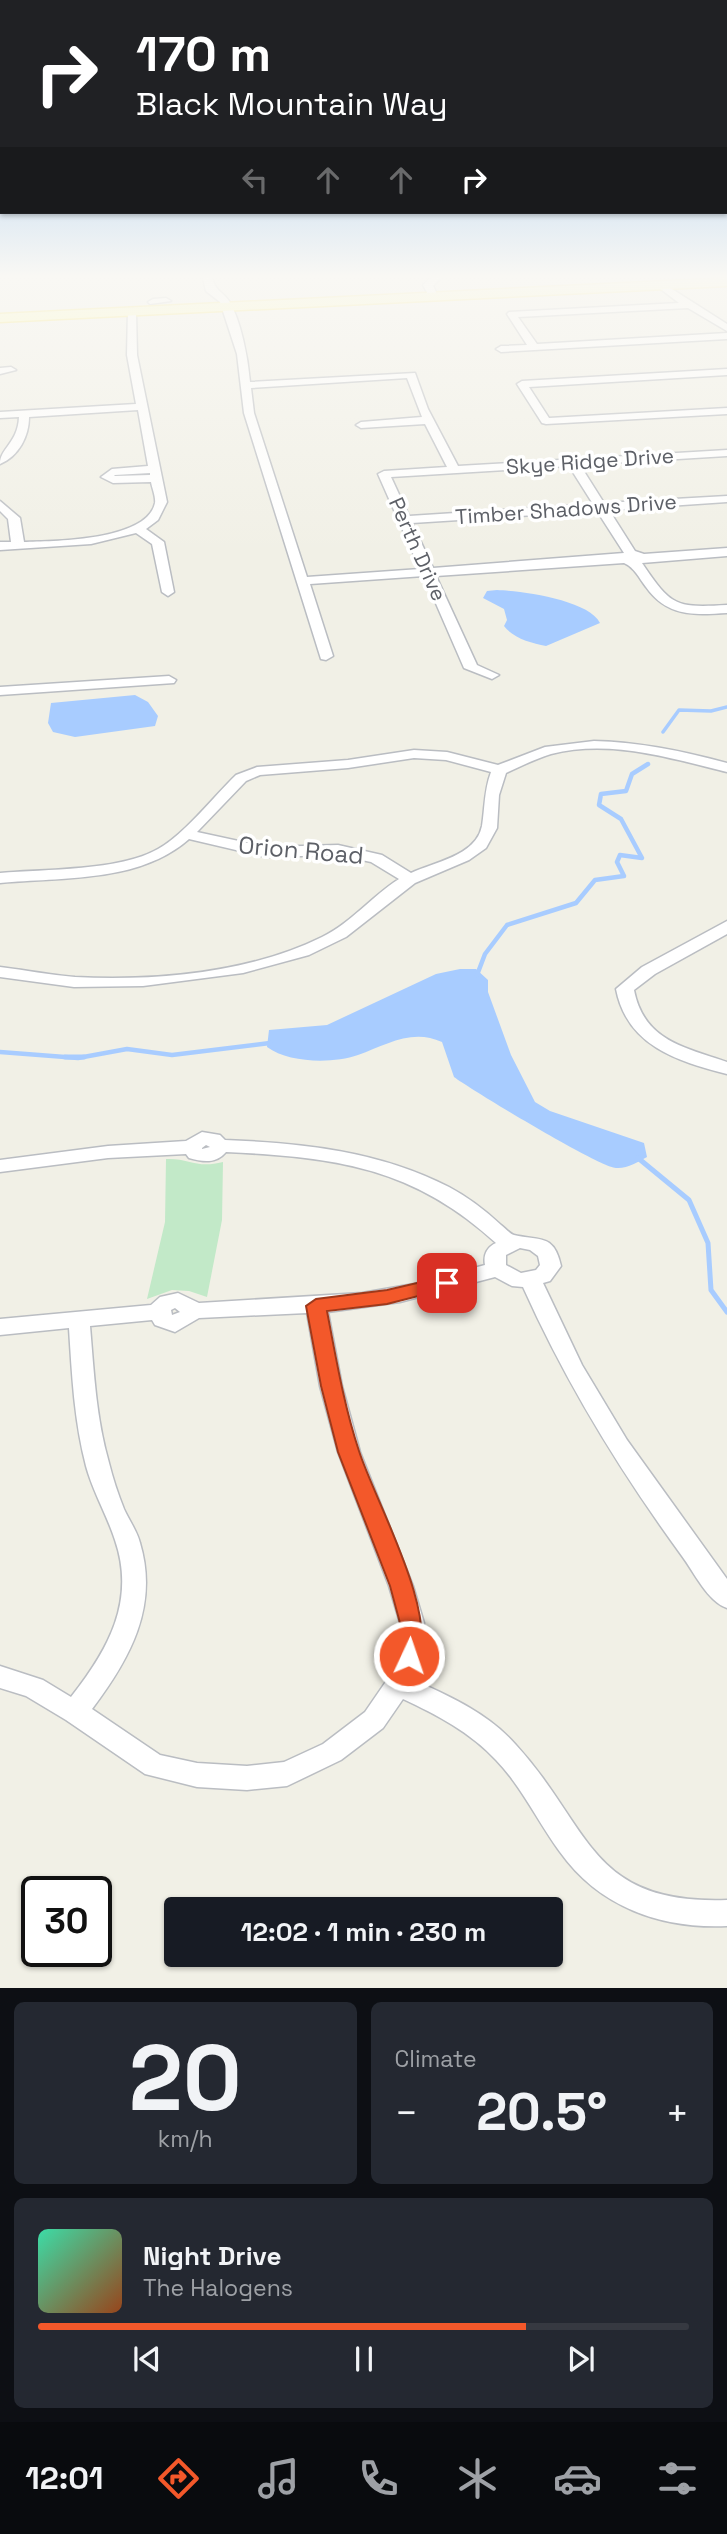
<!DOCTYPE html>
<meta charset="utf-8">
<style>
:root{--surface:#171b24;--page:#242831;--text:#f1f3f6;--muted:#9ea1a6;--line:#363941;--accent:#f3582a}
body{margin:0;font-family:"Space Grotesk",sans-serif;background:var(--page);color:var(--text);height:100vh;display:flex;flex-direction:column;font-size:26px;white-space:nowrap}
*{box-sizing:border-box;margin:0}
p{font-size:23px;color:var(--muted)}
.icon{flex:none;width:38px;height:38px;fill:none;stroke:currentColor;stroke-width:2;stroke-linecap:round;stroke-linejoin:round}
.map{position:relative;height:1988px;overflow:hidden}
.panel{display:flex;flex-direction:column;gap:14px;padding:14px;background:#0d0f14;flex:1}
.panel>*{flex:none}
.guide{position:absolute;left:0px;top:0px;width:728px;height:214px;box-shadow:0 2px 5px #0004;background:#202124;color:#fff;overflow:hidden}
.speed{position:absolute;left:21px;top:1876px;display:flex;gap:14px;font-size:35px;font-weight:700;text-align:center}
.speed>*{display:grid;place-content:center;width:91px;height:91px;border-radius:50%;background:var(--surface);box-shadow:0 2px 5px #0004;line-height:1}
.speed .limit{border:4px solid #111;border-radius:10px;background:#fff;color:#111}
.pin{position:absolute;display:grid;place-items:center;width:60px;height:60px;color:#fff;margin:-30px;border-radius:14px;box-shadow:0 4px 10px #0006}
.me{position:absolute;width:77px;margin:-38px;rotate:3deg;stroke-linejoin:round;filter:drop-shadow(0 0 5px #0008)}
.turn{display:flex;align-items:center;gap:24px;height:147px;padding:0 21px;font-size:32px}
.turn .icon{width:91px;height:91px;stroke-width:2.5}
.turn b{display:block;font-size:49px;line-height:60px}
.lanes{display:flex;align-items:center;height:66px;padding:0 21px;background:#0003;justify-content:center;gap:35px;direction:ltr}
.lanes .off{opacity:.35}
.big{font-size:52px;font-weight:700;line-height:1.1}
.panel .widget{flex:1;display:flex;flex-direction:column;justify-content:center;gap:10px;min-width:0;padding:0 24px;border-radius:10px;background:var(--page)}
.panel .dial{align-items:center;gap:0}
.dial b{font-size:91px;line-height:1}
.song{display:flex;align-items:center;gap:21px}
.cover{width:84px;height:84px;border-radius:10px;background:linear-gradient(135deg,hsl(160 70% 55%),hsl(20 70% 35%))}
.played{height:7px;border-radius:4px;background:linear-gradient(90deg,var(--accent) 75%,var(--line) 75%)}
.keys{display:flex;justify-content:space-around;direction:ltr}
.heat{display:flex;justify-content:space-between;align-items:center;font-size:38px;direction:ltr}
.panel .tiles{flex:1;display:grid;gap:14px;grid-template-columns:1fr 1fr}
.widget:last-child{grid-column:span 2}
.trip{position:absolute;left:164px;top:1897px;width:399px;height:70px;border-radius:7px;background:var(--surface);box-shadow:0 2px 5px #0004;font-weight:700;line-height:70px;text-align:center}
.dock{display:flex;height:112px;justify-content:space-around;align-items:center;background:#090b0e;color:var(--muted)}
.dock .icon{width:49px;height:49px}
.dock .current{color:var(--accent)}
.dock b{font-size:32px;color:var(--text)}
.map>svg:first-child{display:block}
.green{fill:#c2e9c8}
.water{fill:#a8ccff}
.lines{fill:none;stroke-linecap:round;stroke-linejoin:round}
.stream-far2{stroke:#a8ccff;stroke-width:3.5}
.stream-far1{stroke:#a8ccff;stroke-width:4.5}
.stream{stroke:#a8ccff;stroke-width:5}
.minor-casing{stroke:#babdc2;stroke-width:3}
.major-casing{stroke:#f9e457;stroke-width:3}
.minor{fill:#fff;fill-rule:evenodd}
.major{fill:#fffead;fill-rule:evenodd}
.route{fill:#f3582a;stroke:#9e391b;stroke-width:2}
.labels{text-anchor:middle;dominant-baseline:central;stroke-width:7;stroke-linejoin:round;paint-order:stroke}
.far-street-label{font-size:21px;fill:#5d6067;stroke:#fff}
.street-label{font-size:24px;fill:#5d6067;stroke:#fff}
</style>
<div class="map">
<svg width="727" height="1988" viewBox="0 0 727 1988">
<rect width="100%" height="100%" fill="#f1f0e6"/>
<path class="green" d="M166,1159c24,-1 30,10 57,3l-1,58 -15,77 -18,-6 -17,-1 -25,9 18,-77z"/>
<path class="water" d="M497,590c25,1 92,10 103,33l-54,23c-15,-3 -33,-8 -42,-20l3,-6 -3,-11 -21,-11 4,-7z
M135,695l13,7 10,14 -3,10 -80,11 -22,-5 -5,-9 3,-20z
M460,969h16l12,11v12l23,63 24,47 15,9 94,32 3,14c-9,5 -20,12 -31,11 -17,-1 -143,-77 -162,-91l-12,-35c-30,-14 -56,3 -84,13 -26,9 -69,8 -91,-8l2,-17 58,-5 109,-51z"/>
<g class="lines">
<path class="stream-far2" d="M663,732l16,-22 32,1 16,-4"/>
<path class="stream-far1" d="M477,975l8,-21 22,-29 69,-22 19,-23 29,-4 -7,-14 3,-7 22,3 -21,-39 -22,-14 2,-11 25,-3 6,-17 16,-10
M0,1052l78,6 49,-9 45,6 98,-12"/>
<path class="stream" d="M65,1057h19
M638,1158l51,42 19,43 3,47 16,22"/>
<g class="minor-casing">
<path id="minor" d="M202,274h9c6,21 9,14 18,27 12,20 19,57 21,81l165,-9 13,36 30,57 269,-16v6l-147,9 24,38 123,-7v6l-118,8 26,41 9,3 83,-6v8l-85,7c29,43 33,45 85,42v8c-33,2 -60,4 -81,-26 -7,-9 -11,-19 -22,-24l-188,13 41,89 22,10 -7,4 -28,-11 -40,-92 -114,8 23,72 -7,4 -5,-1 -77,-246 -7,-59 -17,-52 -14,-11zM407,378l15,39 -61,5 -5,3 5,3 64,-4 22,43 -63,4 -6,3 42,95 -113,8 -53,-164 -3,-25zM569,466l24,38 -184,12 -18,-39zM597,511l27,42 -191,15 -21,-45z
M435,274h10l-12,12 5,10 -5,3 -3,-1 -7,-13z
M661,282l66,42v7l-39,-23 -170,9 19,27 190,-11v6l-226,13 -5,-3 5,-3 26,-1 -20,-31 2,-2 170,-9 -21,-16v-4z
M153,299l13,-1 5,3 -21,3 -2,-2z
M128,310l8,2 1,43 30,147 -9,18 -12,9 18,13 10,50 -6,4 -6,-4 -10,-48 -16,-11 -45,11 -91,6v-8h11l-3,-23 -8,-8v-10l20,17 4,24c29,-1 123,-1 131,-39 1,-6 -3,-15 -4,-21l-38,1 -12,-6 11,-8 36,-3 -10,-56 -109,7c0,19 -10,39 -29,47 0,-16 18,-21 19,-47l-19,1v-6l136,-8 -9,-49zM150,473v2l-36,1 1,-1z
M0,368l11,-1 5,3 -16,4z
M727,369v6l-198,12 20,31 178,-10v6l-181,10 -4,-1 -25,-39 5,-3z
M169,676l7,4 -2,3 -174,12v-8z
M594,741c46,1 89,10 133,22v9c-57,-14 -117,-33 -176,-18 -16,5 -30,12 -45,19l-7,22 -2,33 -11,20 -17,12 -54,23 -69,54 -37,18 -66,18 -100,13 -69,1 -74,-10v-10c25,3 50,8 75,10 80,4 174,-4 247,-40 29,-14 50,-41 77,-58l-28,-17 -33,-7 -72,2 -77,-18c-50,44 -126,38 -189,44v-10c45,-4 120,-2 158,-24 27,-15 55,-52 78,-74l21,-8 91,-7 66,-10 33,2 51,13 47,-18zM414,758l32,2 45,12c-7,19 -6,35 -9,54 -6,30 -48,36 -71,47l-29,-18 -44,-10 -72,2 -69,-15 49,-51 14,-6 88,-7z
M727,921v13l-72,40 -21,16c10,51 50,57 93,72v12c-50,-13 -100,-28 -111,-85l26,-22z
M202,1132l18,3 5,5c78,3 154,11 224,47 19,10 37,24 52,38 3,2 9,9 13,10 25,6 40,-2 47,31l-11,15 -7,2 39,82 45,75 100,139v29c-19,-6 -33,-36 -45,-52 -62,-85 -116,-173 -159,-269l-11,-1 -17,-9 -95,25 -72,10 14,74 18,66 53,134 11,37 -2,33 -9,24c37,16 76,34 103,65 75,82 73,160 211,155v26c-66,3 -128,-19 -167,-74 -22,-30 -38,-65 -64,-92 -26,-28 -59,-45 -93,-61l-20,29 -42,32 -54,26 -40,4 -50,-3 -52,-13 -79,-54 -40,-24 -26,-8v-22l43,14 28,17c37,-47 65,-96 44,-157 -8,-25 -22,-48 -29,-74 -12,-46 -14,-91 -17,-138l-69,7v-16l151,-14 9,-8 18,-4 21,10 163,-10 52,-9 71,-19c-2,-10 2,-18 11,-22 -83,-76 -161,-86 -270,-91 -10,12 -23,10 -37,6l-3,-4 -78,4 -108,14v-12l108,-14 78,-5zM206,1145l4,2 -8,2v-1zM520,1248l10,2 8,6 2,9 -4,5 -15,3 -15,-8v-10zM175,1308l5,4 -8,3 -1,-5zM307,1313l13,73 18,66 51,134 11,37 -4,33 -9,24 -22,32 -42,32 -39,18 -37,4 -50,-3 -37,-8 -68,-46c38,-50 67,-103 48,-166 -3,-12 -11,-23 -16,-34 -6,-15 -11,-30 -15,-46 -13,-45 -15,-90 -19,-137l62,-6 3,5 20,7 24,-14z"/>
</g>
<g class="major-casing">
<path id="major" d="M727,278v8l-727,36v-8z"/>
</g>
<use href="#minor" class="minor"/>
<use href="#major" class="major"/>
</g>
<linearGradient id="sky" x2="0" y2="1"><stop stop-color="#8ebef1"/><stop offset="0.5" stop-color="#f9f8f4"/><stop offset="1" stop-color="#f9f8f4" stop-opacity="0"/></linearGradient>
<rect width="727" height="553" fill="url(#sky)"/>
<path class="route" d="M447,1276l9,7 -2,4 -67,17 -60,7c9,47 17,95 32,140 16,50 81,164 58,212l-8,2 -8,-2 -3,-7 2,-33 -10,-37 -52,-134 -17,-66 -15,-80 10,-7 71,-9z"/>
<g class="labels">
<g class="far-street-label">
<text transform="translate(590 461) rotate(-4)">Skye Ridge Drive</text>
<text transform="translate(566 509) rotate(-4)">Timber Shadows Drive</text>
<text transform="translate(418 549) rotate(66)">Perth Drive</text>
</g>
<g class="street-label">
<text transform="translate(301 850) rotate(5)">Orion Road</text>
</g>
</g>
</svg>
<div class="speed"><div class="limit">30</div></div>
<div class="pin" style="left:447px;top:1283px;background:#d93025"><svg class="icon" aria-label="arrive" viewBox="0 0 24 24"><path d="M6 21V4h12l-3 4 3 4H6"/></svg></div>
<svg class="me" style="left:409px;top:1656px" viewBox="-20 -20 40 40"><circle r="17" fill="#f3582a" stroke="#fff" stroke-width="3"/><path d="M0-11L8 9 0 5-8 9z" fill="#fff"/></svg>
<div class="trip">12:02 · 1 min · 230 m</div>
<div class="guide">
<div class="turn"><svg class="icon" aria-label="right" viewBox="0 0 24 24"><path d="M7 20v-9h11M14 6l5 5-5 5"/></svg><div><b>170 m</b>Black Mountain Way</div></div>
<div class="lanes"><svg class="icon off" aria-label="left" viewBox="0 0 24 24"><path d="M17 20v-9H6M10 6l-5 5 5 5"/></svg><svg class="icon off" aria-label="ahead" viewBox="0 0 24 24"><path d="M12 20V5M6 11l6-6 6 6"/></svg><svg class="icon off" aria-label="ahead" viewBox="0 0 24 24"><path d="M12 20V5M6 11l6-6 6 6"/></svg><svg class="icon" aria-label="right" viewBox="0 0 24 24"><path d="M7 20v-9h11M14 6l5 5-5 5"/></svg></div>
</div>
</div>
<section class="panel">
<div class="tiles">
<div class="widget dial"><b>20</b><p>km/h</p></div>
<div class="widget"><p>Climate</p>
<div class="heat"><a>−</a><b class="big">20.5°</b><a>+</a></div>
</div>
<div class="widget">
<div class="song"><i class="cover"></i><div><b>Night Drive</b><p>The Halogens</p></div></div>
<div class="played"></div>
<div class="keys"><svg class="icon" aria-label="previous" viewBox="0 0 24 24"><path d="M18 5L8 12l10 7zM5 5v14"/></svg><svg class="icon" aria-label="pause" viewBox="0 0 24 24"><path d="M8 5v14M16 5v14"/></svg><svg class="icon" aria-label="next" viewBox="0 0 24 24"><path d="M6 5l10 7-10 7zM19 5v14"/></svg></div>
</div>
</div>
</section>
<nav class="dock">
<b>12:01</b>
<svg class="icon current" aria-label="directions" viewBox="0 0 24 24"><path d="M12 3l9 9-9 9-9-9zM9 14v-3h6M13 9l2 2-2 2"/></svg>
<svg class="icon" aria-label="music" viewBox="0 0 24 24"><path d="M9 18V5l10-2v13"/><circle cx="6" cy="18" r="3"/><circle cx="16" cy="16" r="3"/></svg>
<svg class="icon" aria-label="phone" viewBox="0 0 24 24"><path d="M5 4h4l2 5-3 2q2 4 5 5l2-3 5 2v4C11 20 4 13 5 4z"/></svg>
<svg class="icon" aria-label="climate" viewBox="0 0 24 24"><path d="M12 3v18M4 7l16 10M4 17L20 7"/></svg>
<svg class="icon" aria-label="car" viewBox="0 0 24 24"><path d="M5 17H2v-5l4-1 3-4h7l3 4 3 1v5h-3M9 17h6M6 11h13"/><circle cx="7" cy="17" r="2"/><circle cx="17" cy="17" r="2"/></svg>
<svg class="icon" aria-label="filters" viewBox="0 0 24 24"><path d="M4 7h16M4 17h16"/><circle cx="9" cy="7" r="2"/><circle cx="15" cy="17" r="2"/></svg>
</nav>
